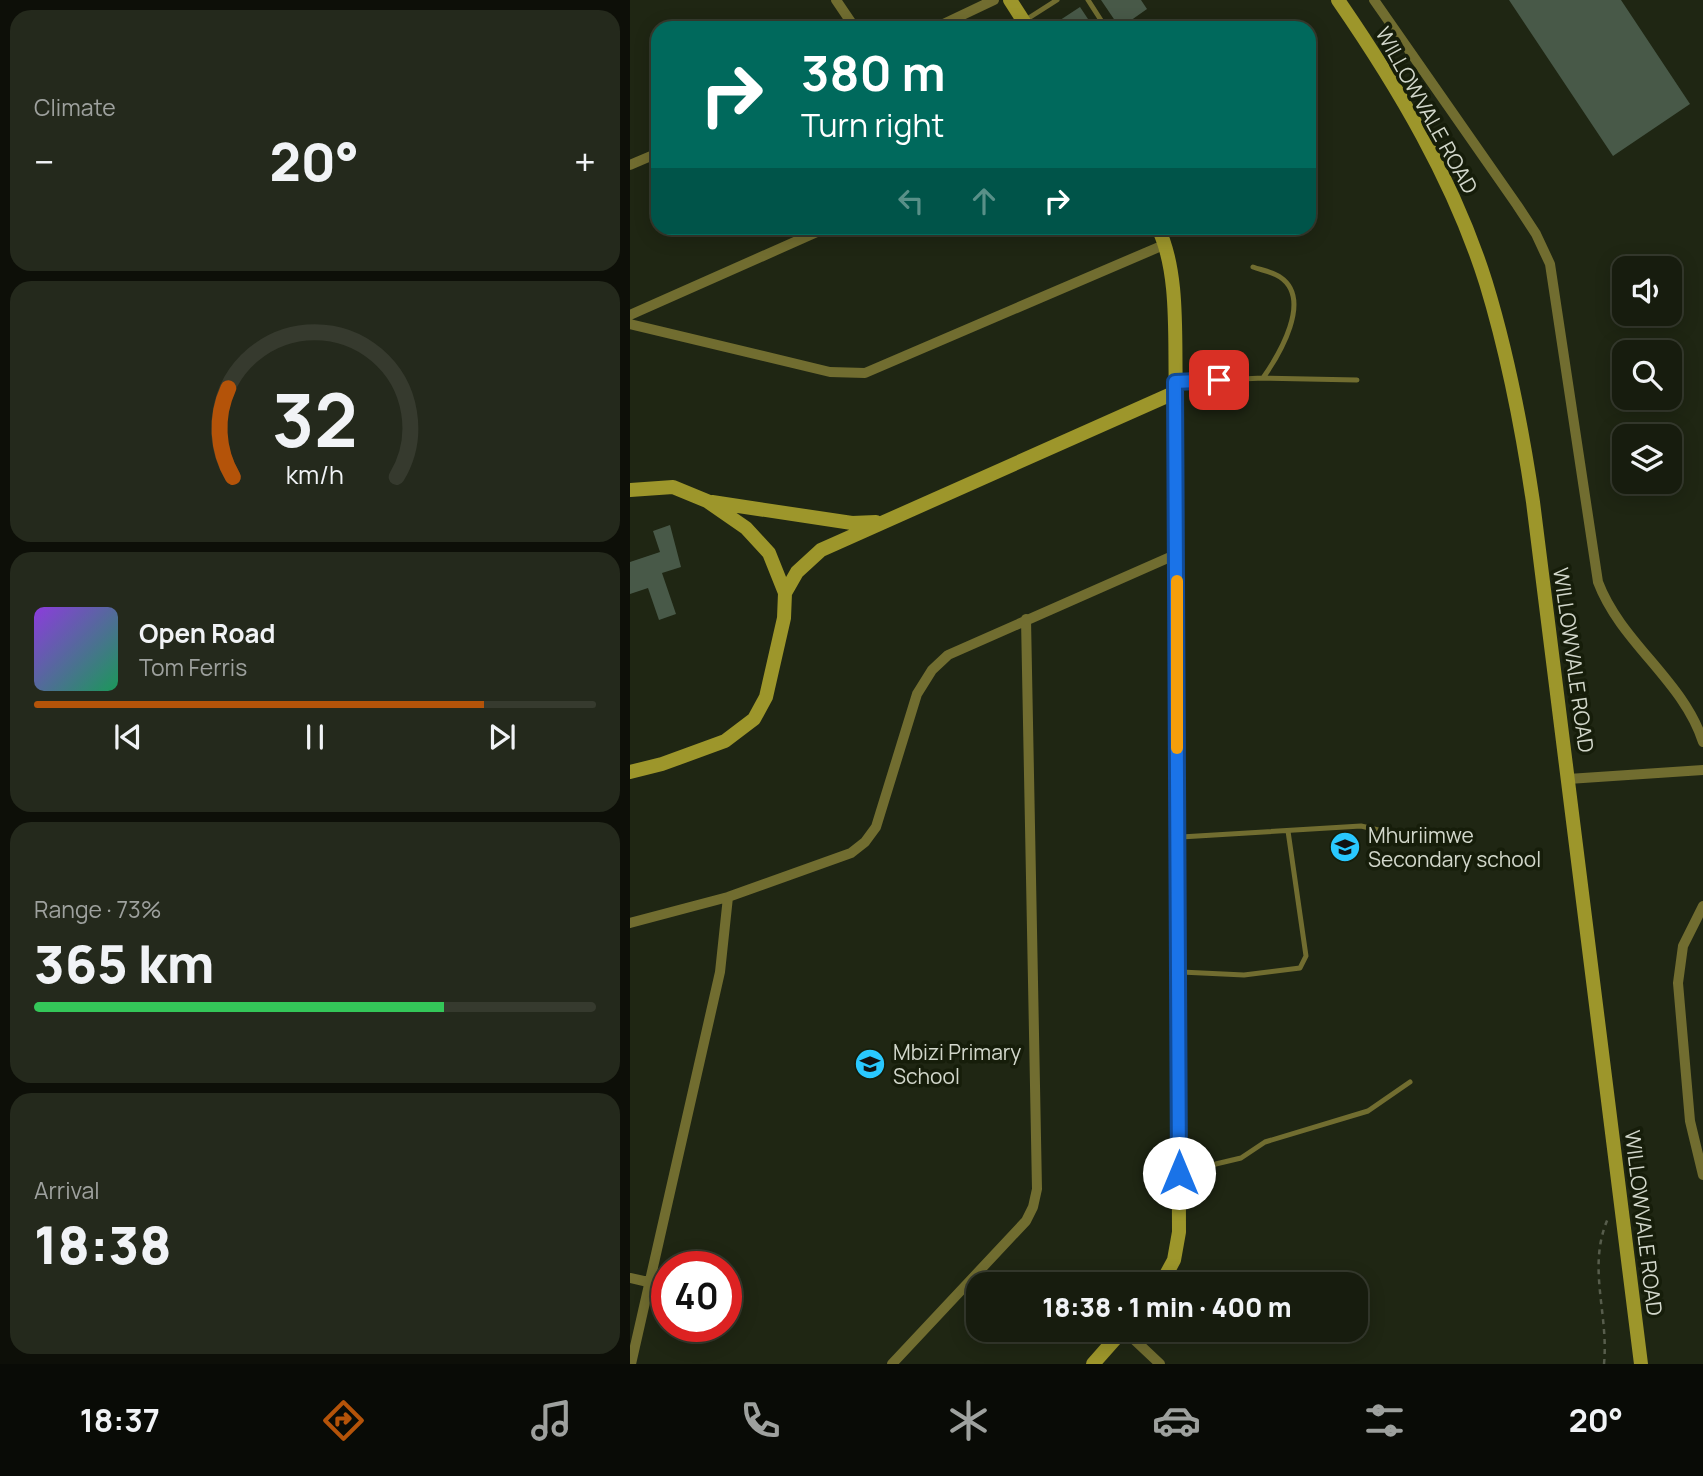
<!DOCTYPE html>
<meta charset="utf-8">
<style>
:root{--surface:#171c0e;--page:#24291c;--text:#f1f3f6;--muted:#9ea19e;--line:#363a2e;--accent:#b45309}
body{margin:0;font-family:Manrope,sans-serif;background:var(--page);color:var(--text);height:100vh;display:flex;flex-direction:column;font-size:26px;white-space:nowrap}
*{box-sizing:border-box;margin:0}
p{font-size:23px;color:var(--muted)}
.icon{flex:none;width:38px;height:38px;fill:none;stroke:currentColor;stroke-width:2;stroke-linecap:round;stroke-linejoin:round}
.map{position:relative;flex:1;overflow:hidden}
.drawer{display:flex;flex-direction:column;gap:10px;padding:10px;background:#0d0f08;width:630px}
.drawer>*{flex:none}
.hud{position:absolute;left:21px;top:21px;width:665px;height:214px;border-radius:21px;box-shadow:0 4px 18px #0003,0 0 0 2px var(--line);background:#00695c;color:#fff;overflow:hidden}
.tools{position:absolute;left:982px;top:256px;display:grid;gap:14px}
.tools a{display:grid;place-items:center;width:70px;height:70px;border-radius:14px;background:var(--surface);box-shadow:0 4px 18px #0003,0 0 0 2px var(--line);font-size:35px}
.speed{position:absolute;left:21px;top:1251px;display:flex;gap:14px;font-size:35px;font-weight:700;text-align:center}
.speed>*{display:grid;place-content:center;width:91px;height:91px;border-radius:50%;background:var(--surface);box-shadow:0 4px 18px #0003,0 0 0 2px var(--line);line-height:1}
.speed .limit{border:10px solid #d22;background:#fff;color:#111}
.pin{position:absolute;display:grid;place-items:center;width:60px;height:60px;color:#fff;margin:-30px;border-radius:14px;box-shadow:0 4px 10px #0006}
.me{position:absolute;width:77px;margin:-38px;rotate:0deg;stroke-linejoin:round;filter:drop-shadow(0 0 5px #0008)}
.turn{display:flex;align-items:center;gap:24px;height:147px;padding:0 35px;font-size:32px}
.turn .icon{width:91px;height:91px;stroke-width:2.5}
.turn b{display:block;font-size:49px;line-height:60px}
.lanes{display:flex;align-items:center;height:66px;padding:0 35px;background:#0003;justify-content:center;gap:35px;direction:ltr}
.lanes .off{opacity:.35}
.big{font-size:52px;font-weight:800;line-height:1.1}
.drawer .tile{flex:1;display:flex;flex-direction:column;justify-content:center;gap:10px;min-width:0;padding:0 24px;border-radius:21px;background:var(--page)}
.drawer .dial{align-items:center;gap:0}
.dial svg{height:182px;overflow:visible;fill:none;stroke:var(--line);stroke-width:7;stroke-linecap:round;text-anchor:middle}
.dial text{fill:var(--text);stroke:none}
.song{display:flex;align-items:center;gap:21px}
.cover{width:84px;height:84px;border-radius:10px;background:linear-gradient(135deg,hsl(270 70% 55%),hsl(150 70% 35%))}
.played{height:7px;border-radius:4px;background:linear-gradient(90deg,var(--accent) 80%,var(--line) 80%)}
.keys{display:flex;justify-content:space-around;direction:ltr}
.heat{display:flex;justify-content:space-between;align-items:center;font-size:38px;direction:ltr}
.charge{height:10px;border-radius:5px;background:linear-gradient(90deg,#34c759 73%,var(--line) 0)}
.trip{position:absolute;left:336px;top:1272px;width:402px;height:70px;border-radius:21px;background:var(--surface);box-shadow:0 4px 18px #0003,0 0 0 2px var(--line);font-weight:800;line-height:70px;text-align:center}
.menu{display:flex;height:112px;justify-content:space-around;align-items:center;background:#090b06;color:var(--muted)}
.menu .icon{width:49px;height:49px}
.menu .selected{color:var(--accent)}
.menu b{font-size:32px;color:var(--text)}
main{display:flex;flex:1;min-height:0}
.map>svg:first-child{display:block}
.building{fill:#485948}
.lines{fill:none;stroke-linecap:round;stroke-linejoin:round}
.path{stroke:#575d4c;stroke-width:2.5;stroke-dasharray:5 5;stroke-linecap:butt}
.lane{stroke:#716d30;stroke-width:5}
.street{stroke:#716d30;stroke-width:10}
.secondary{stroke:#9d962b;stroke-width:14}
.route-casing{stroke:#114b97;stroke-width:18}
.route{stroke:#1a73e8;stroke-width:12}
.slow{stroke:#f59e0b;stroke-width:12}
.labels{text-anchor:middle;dominant-baseline:central;stroke-width:7;stroke-linejoin:round;paint-order:stroke}
.street-label{font-size:21px;fill:#d2d7cb;stroke:#161d0a}
.poi-label{font-size:21px;fill:#d2d7cb;stroke:#161d0a;text-anchor:start}
</style>
<main>
<section class="drawer">
<div class="tile"><p>Climate</p>
<div class="heat"><a>−</a><b class="big">20°</b><a>+</a></div>
</div>
<div class="tile dial"><svg viewBox="0 0 100 80">
<path d="M14 69A42 42 0 1 1 86 69"/>
<path d="M14 69A42 42 0 0 1 12 30" stroke="#b45309"/>
<text x="50" y="56" font-size="32" font-weight="700">32</text>
<text x="50" y="72" font-size="11">km/h</text>
</svg></div>
<div class="tile">
<div class="song"><i class="cover"></i><div><b>Open Road</b><p>Tom Ferris</p></div></div>
<div class="played"></div>
<div class="keys"><svg class="icon" aria-label="previous" viewBox="0 0 24 24"><path d="M18 5L8 12l10 7zM5 5v14"/></svg><svg class="icon" aria-label="pause" viewBox="0 0 24 24"><path d="M8 5v14M16 5v14"/></svg><svg class="icon" aria-label="next" viewBox="0 0 24 24"><path d="M6 5l10 7-10 7zM19 5v14"/></svg></div>
</div>
<div class="tile"><p>Range · 73%</p><b class="big">365 km</b><div class="charge"></div></div>
<div class="tile"><p>Arrival</p><b class="big">18:38</b></div>
</section>
<div class="map">
<svg width="1073" height="1364" viewBox="0 0 1073 1364">
<rect width="100%" height="100%" fill="#1f2613"/>
<path class="building" d="M471,0h40l6,9 -27,19z
M879,0h112l69,104 -77,52z
M450,7l14,21h-46z
M40,525l11,42 -19,6 14,41 -17,6 -11,-32 -18,6v-32l30,-10 -7,-21z"/>
<g class="lines">
<path class="path" d="M974,1364c5,-52 -18,-98 5,-148"/>
<path class="lane" d="M458,0l18,28
M394,21l33,-21
M623,267c8,3 20,5 27,10 33,22 -1,78 -17,101
M548,382l85,-4 94,2
M551,837l180,-11 39,9
M551,972l63,3 56,-7 6,-12 -18,-125
M552,1172l59,-14 24,-16 103,-31 42,-29"/>
<path class="street" d="M206,0l19,28
M744,0l143,205 19,29 14,30 48,318c23,61 85,98 105,160
M305,28l59,-28
M0,165l28,-12
M0,315l196,-87
M0,324l200,48 35,1 301,-129
M938,779l135,-9
M1073,906l-20,40 -5,37 12,138 13,54
M0,923l98,-26 123,-44 14,-11 11,-15 41,-133 15,-24 16,-15 229,-101
M0,1278l18,4
M494,1330l36,34
M1,1364l89,-392 8,-75
M262,1364l134,-143 7,-14 4,-18 -11,-570"/>
<path class="secondary" d="M380,0l18,28
M708,0c60,87 116,181 148,283 22,72 36,145 47,219l108,862
M528,228c22,45 16,114 18,164l3,840 -5,28 -13,24
M0,490l43,-3 34,14 39,27 23,25 16,40 -1,25 -18,79 -12,22 -29,22 -63,23 -32,8
M82,502l140,21 24,-1
M155,593l12,-21 24,-22 355,-158
M463,1364l30,-34"/>
</g>
<g class="lines">
<g class="route-casing">
<path id="route" d="M549,1173l-4,-791 44,-2"/>
</g>
<use href="#route" class="route"/>
<path class="slow" d="M547,581v167"/>
</g>
<defs>
<g id="school-disc" transform="scale(1.575)"><circle r="9.5" fill="#29c8ff" stroke="#161d0a"/><path d="M0-5L7-2L0 1L-7-2ZM-4 1L0 2.5L4 1V4Q0 6-4 4Z" fill="#111"/></g>
</defs>
<g fill-rule="evenodd">
<use href="#school-disc" x="715" y="847"/>
<use href="#school-disc" x="240" y="1064"/>
</g>
<g class="labels">
<g class="street-label">
<text transform="translate(797 110) rotate(61)">WILLOWVALE ROAD</text>
<text transform="translate(944 660) rotate(82)">WILLOWVALE ROAD</text>
<text transform="translate(1014 1223) rotate(83)">WILLOWVALE ROAD</text>
</g>
<g class="poi-label">
<text x="738" y="835">Mhuriimwe<tspan x="738" dy="24">Secondary school</tspan></text>
<text x="263" y="1052">Mbizi Primary<tspan x="263" dy="24">School</tspan></text>
</g>
</g>
</svg>
<div class="tools">
<a><svg class="icon" aria-label="sound" viewBox="0 0 24 24"><path d="M4 9h4l5-4v14l-5-4H4zM17 9q2 3 0 6"/></svg></a>
<a><svg class="icon" aria-label="search" viewBox="0 0 24 24"><circle cx="10" cy="10" r="6"/><path d="M15 15l6 6"/></svg></a>
<a><svg class="icon" aria-label="layers" viewBox="0 0 24 24"><path d="M12 4l9 5-9 5-9-5zM3 14l9 5 9-5"/></svg></a>
</div>
<div class="speed"><div class="limit">40</div></div>
<div class="pin" style="left:589px;top:380px;background:#d93025"><svg class="icon" aria-label="arrive" viewBox="0 0 24 24"><path d="M6 21V4h12l-3 4 3 4H6"/></svg></div>
<svg class="me" style="left:549px;top:1173px" viewBox="-20 -20 40 40"><circle r="19" fill="#fff"/><path d="M0-13L10 11 0 6-10 11z" fill="#1a73e8"/></svg>
<div class="trip">18:38 · 1 min · 400 m</div>
<div class="hud">
<div class="turn"><svg class="icon" aria-label="right" viewBox="0 0 24 24"><path d="M7 20v-9h11M14 6l5 5-5 5"/></svg><div><b>380 m</b>Turn right</div></div>
<div class="lanes"><svg class="icon off" aria-label="left" viewBox="0 0 24 24"><path d="M17 20v-9H6M10 6l-5 5 5 5"/></svg><svg class="icon off" aria-label="ahead" viewBox="0 0 24 24"><path d="M12 20V5M6 11l6-6 6 6"/></svg><svg class="icon" aria-label="right" viewBox="0 0 24 24"><path d="M7 20v-9h11M14 6l5 5-5 5"/></svg></div>
</div>
</div>
</main>
<nav class="menu">
<b>18:37</b>
<svg class="icon selected" aria-label="directions" viewBox="0 0 24 24"><path d="M12 3l9 9-9 9-9-9zM9 14v-3h6M13 9l2 2-2 2"/></svg>
<svg class="icon" aria-label="music" viewBox="0 0 24 24"><path d="M9 18V5l10-2v13"/><circle cx="6" cy="18" r="3"/><circle cx="16" cy="16" r="3"/></svg>
<svg class="icon" aria-label="phone" viewBox="0 0 24 24"><path d="M5 4h4l2 5-3 2q2 4 5 5l2-3 5 2v4C11 20 4 13 5 4z"/></svg>
<svg class="icon" aria-label="climate" viewBox="0 0 24 24"><path d="M12 3v18M4 7l16 10M4 17L20 7"/></svg>
<svg class="icon" aria-label="car" viewBox="0 0 24 24"><path d="M5 17H2v-5l4-1 3-4h7l3 4 3 1v5h-3M9 17h6M6 11h13"/><circle cx="7" cy="17" r="2"/><circle cx="17" cy="17" r="2"/></svg>
<svg class="icon" aria-label="filters" viewBox="0 0 24 24"><path d="M4 7h16M4 17h16"/><circle cx="9" cy="7" r="2"/><circle cx="15" cy="17" r="2"/></svg>
<b>20°</b>
</nav>
